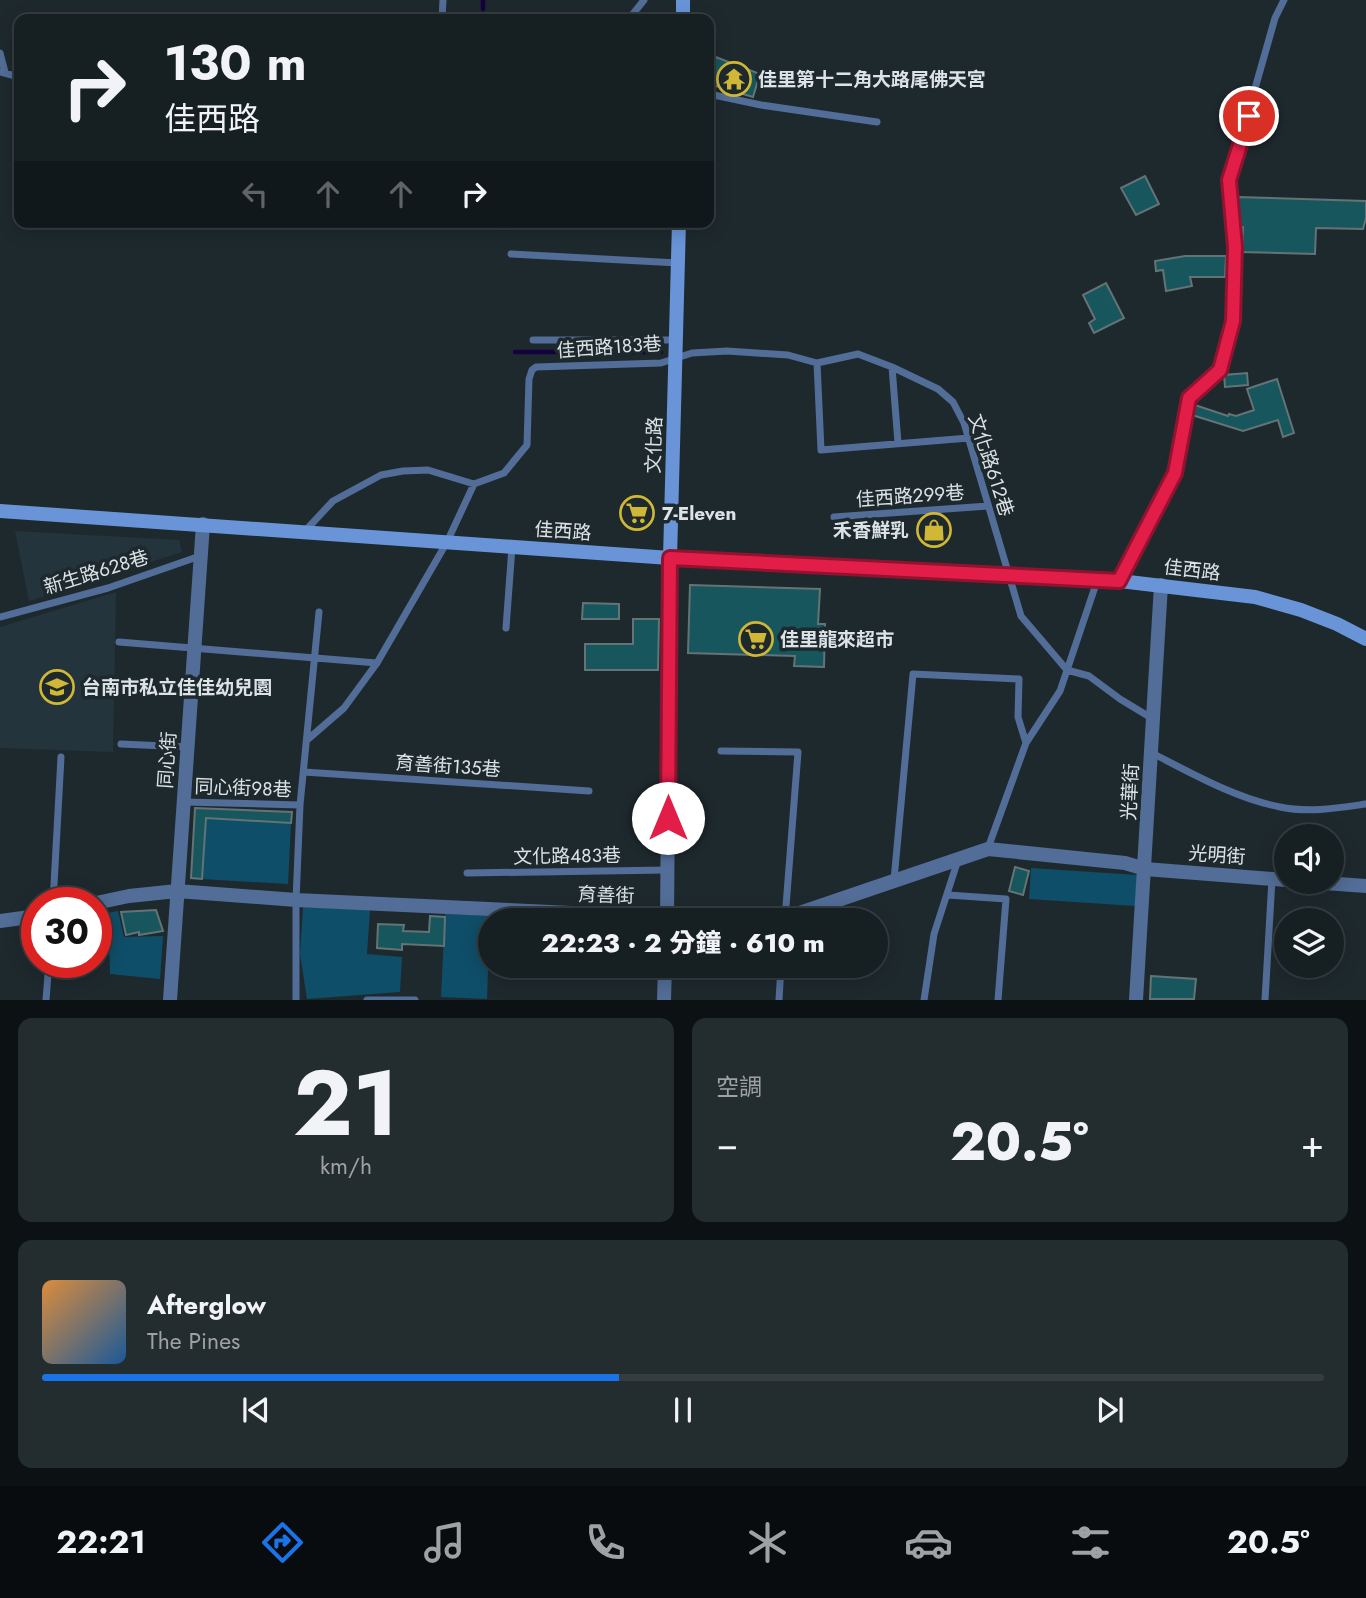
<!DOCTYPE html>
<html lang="zh-TW">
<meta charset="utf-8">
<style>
:root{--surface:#161f22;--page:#232c2f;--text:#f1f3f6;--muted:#9ea2a5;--line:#353d40;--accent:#1a73e8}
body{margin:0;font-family:Jost,"Noto Sans TC",sans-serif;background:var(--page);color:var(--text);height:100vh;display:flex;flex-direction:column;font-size:26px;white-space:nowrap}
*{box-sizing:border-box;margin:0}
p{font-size:23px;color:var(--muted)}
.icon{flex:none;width:38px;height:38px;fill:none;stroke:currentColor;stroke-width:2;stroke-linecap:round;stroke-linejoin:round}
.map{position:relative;height:1000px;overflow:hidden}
.side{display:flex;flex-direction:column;gap:18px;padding:18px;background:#0c1113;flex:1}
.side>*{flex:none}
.guide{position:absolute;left:14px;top:14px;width:700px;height:214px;border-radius:14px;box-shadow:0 4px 18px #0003,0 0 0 2px var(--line);background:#161f22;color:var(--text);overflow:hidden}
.controls{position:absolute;left:1274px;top:824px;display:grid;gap:14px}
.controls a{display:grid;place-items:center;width:70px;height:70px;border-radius:50%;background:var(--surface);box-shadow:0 4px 18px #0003,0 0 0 2px var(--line);font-size:35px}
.speed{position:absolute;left:21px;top:887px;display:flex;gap:14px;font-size:35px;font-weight:700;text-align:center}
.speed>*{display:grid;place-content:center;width:91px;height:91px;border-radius:50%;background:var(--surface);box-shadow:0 4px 18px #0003,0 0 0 2px var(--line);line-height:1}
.speed .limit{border:10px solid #d22;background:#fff;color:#111}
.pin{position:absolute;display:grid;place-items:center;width:60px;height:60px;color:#fff;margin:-30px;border:4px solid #fff;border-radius:50%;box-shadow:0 2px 7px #0007}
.me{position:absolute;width:77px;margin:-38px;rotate:0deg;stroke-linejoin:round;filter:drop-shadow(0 0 5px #0008)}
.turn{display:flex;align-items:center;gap:24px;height:147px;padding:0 35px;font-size:32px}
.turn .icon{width:91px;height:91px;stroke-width:2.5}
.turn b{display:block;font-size:49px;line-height:60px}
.lanes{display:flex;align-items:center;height:66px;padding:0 35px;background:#0003;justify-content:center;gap:35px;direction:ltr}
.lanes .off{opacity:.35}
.big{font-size:52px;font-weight:800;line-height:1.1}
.side .widget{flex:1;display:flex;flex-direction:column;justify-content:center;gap:10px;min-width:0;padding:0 24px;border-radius:14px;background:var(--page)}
.side .dial{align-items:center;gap:0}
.dial b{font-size:91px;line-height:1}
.song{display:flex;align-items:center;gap:21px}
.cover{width:84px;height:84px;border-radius:10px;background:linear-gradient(135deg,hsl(30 70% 55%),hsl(210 70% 35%))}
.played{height:7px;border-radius:4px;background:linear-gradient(90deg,var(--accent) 45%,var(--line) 45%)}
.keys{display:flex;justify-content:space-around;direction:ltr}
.heat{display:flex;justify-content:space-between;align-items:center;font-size:38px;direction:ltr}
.side .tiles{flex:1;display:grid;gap:18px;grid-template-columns:1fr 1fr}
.widget:last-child{grid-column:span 2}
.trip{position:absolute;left:478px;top:908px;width:410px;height:70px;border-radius:35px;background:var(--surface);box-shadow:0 4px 18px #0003,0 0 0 2px var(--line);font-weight:800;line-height:70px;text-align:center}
.tabs{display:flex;height:112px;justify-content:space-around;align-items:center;background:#090c0e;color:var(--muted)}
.tabs .icon{width:49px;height:49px}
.tabs .current{color:var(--accent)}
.tabs b{font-size:32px;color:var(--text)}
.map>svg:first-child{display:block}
.built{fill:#23343c}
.green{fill:#0f4e69}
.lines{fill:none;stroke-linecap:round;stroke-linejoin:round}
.stream{stroke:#13023e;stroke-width:4.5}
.building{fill:#17565c;stroke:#647375;stroke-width:2}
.lane{stroke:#526d97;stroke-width:7}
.street{stroke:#526d97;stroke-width:14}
.secondary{stroke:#6995d8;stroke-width:14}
.route-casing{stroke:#92132f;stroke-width:18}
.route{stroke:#e11d48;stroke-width:12}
.labels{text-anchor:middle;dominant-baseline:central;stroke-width:7;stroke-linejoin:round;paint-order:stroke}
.poi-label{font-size:19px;font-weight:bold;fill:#dce3e7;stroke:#1e292e;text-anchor:start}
.street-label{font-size:19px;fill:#dce3e7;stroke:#1e292e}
</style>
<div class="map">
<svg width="1366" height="1000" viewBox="0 0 1366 1000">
<rect width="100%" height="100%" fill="#1e292e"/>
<path class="built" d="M15,531l164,9 3,12 -153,49z
M116,592l-3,160 -113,-4v-121z"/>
<path class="green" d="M206,818l85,5 -3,61 -86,-5z
M1031,868l106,7 -2,31 -106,-7z
M303,907l67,3 -3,44 35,3 -2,35 -93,7 -7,-45z
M118,911l6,26 39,-1 -3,43 -50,-5 -1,-36h-13v-23z
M445,914l45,2 -3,83 -46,-2z"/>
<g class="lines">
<path class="stream" d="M483,0v9
M503,222l1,6
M515,352h146"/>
</g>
<path class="building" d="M713,56l47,18 -7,23 -44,-13v-19z
M1145,176l14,28 -23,11 -15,-27z
M1237,197l129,4v17l-3,11 -47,-1 -1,26 -73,-2 1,-25h-3z
M1185,256h41l-1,21h-35l2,9 -26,5 -3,-21 -7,1 -1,-10z
M1106,283l18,35 -30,15 -5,-10 6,-4 -12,-24z
M1247,373l1,12 -23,2 -1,-12z
M1277,379l17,54 -11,4 -5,-17 -35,11 -51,-16 3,-10 33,11 1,-2 7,2 18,-6 -7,-21z
M690,585l130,4 -2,35h7l-1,43 -30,-1 1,-10 -107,-3z
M583,603l36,1v15h-37z
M633,619h26l-1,51h-73v-26h48z
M195,808l97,4 -1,11 -85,-5 -4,61 -11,-1z
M1015,867l14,4 -6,24 -14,-4z
M156,910l7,21 -24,4v-3l-13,3 -5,-23z
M430,916l15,1 -1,29 -42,-2v6l-25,-2 1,-24 26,1 -1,6 26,1z
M1151,976l45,3 -2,20h-44z"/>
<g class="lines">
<path class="lane" d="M442,19l1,-19
M629,19l15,-19
M0,53l5,19
M0,72l19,5
M709,94l52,11 116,17
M511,254l167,9
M533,340h143
M817,363l4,87 148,-12
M892,367l6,76
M834,517l154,-11
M305,531l28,-30 48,-26 22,-4 25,-1 46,14 30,-11 23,-28 2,-66 3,-9 4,-3 125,-4 31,-10 35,-2 61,4 29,8 41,-9 34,13 46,22 15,13 11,21 57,193 46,54 22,6 31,23 33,20
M1120,580l55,-107 14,-75 31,-28 13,-49 2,-74 -6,-67 46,-162 9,-18
M0,617l108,-29 92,-32
M506,628l6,-81
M119,642l258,21
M307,740l37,-32 33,-45 70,-121 27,-58
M121,744l66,3
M721,751l77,1 -13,167
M1152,753c41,21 83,45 128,54 29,6 58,1 86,-3
M304,772l285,19
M184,802l116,3
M988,848l38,-105 34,-52 37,-110
M467,873l200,-3
M894,880l19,-206 106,5 -1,38 8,26
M948,895l58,4 -8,101
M53,903l8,-146
M46,1000l3,-38
M296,1000v-100l4,-95 19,-193
M367,1000h48
M779,1000l2,-34
M924,1000l10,-66 24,-74
M1265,1000l7,-121"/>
<path class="street" d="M1311,882l55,4
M96,903l33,-7 48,-5 119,9 424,20 65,-2 203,-69 137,14 20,6 141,11
M667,920l3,-362
M0,921l37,-5
M170,1000l33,-476
M664,1000l1,-34
M1136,1000l25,-415"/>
<path class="secondary" d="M683,19v-19
M0,511l670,47 450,23 135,16 46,13 36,14 29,15
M670,558l9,-336"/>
</g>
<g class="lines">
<g class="route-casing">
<path id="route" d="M668,818l2,-260 449,23 56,-108 14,-75 31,-28 13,-49 2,-74 -6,-67 20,-64"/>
</g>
<use href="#route" class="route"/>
</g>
<defs>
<g id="temple-ring" transform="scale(1.75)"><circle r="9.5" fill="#1e292e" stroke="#d0b736" stroke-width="1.5"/><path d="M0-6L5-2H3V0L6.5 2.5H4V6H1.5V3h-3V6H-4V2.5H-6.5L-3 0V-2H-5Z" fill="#d0b736"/></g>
<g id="supermarket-ring" transform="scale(1.75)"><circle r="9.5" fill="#1e292e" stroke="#d0b736" stroke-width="1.5"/><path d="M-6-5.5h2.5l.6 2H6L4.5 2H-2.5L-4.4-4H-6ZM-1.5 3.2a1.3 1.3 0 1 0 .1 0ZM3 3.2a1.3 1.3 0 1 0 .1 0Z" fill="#d0b736"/></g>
<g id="shop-ring" transform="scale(1.75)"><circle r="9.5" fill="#1e292e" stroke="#d0b736" stroke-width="1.5"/><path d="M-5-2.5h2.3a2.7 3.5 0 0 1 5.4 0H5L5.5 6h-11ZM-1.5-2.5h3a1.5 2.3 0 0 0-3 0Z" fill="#d0b736"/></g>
<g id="school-ring" transform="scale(1.75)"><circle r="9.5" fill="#1e292e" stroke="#d0b736" stroke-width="1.5"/><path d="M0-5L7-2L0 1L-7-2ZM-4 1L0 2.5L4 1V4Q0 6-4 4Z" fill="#d0b736"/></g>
</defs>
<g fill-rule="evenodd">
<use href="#temple-ring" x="734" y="79"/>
<use href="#supermarket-ring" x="637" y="513"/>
<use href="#shop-ring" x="934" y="530"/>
<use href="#supermarket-ring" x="756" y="639"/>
<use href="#school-ring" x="57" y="687"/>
</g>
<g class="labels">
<g class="poi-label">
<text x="758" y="79">佳里第十二角大路尾佛天宮</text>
<text x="662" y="513">7-Eleven</text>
<text x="909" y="530" text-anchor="end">禾香鮮乳</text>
<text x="780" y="639">佳里龍來超市</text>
<text x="82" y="687">台南市私立佳佳幼兒園</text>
</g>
<g class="street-label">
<text transform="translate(609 347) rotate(-4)">佳西路183巷</text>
<text transform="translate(654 445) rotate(-88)">文化路</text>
<text transform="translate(991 465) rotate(72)">文化路612巷</text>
<text transform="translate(910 496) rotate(-4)">佳西路299巷</text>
<text transform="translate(563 531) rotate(4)">佳西路</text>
<text transform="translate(1192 570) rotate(7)">佳西路</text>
<text transform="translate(96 572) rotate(-17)">新生路628巷</text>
<text transform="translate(167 760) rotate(-86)">同心街</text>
<text transform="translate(448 766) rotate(4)">育善街135巷</text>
<text transform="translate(243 788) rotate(2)">同心街98巷</text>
<text transform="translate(1130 792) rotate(-87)">光華街</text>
<text transform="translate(1217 855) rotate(4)">光明街</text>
<text transform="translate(567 856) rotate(-1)">文化路483巷</text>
<text transform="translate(606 895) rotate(2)">育善街</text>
</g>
</g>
</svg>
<div class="controls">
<a><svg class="icon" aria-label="sound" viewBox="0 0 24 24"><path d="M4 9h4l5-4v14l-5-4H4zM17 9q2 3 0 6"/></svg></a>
<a><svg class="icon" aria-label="layers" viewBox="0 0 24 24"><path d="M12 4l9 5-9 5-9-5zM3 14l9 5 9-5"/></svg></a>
</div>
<div class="speed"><div class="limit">30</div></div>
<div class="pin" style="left:1249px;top:116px;background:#d93025"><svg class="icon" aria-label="arrive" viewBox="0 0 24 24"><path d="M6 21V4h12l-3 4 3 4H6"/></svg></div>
<svg class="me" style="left:668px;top:818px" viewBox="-20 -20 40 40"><circle r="19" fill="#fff"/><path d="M0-13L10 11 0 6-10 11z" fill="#e11d48"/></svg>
<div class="trip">22:23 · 2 分鐘 · 610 m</div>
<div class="guide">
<div class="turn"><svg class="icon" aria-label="right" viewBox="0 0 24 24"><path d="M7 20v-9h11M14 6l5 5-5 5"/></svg><div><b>130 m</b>佳西路</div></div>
<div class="lanes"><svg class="icon off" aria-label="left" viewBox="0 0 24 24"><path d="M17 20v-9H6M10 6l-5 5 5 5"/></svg><svg class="icon off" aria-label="ahead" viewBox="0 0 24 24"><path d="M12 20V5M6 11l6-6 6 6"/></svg><svg class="icon off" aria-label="ahead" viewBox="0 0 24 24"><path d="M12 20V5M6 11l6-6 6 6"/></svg><svg class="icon" aria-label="right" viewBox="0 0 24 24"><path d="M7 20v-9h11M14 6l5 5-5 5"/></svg></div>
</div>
</div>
<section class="side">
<div class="tiles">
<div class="widget dial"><b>21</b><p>km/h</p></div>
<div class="widget"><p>空調</p>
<div class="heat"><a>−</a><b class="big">20.5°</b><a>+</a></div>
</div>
<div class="widget">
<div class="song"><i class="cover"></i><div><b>Afterglow</b><p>The Pines</p></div></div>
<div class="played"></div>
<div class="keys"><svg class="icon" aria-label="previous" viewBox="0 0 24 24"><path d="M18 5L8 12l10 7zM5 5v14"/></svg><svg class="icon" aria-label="pause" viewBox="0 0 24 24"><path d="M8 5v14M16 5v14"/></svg><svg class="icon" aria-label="next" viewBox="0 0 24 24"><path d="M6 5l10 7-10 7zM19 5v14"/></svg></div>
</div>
</div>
</section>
<nav class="tabs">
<b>22:21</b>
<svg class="icon current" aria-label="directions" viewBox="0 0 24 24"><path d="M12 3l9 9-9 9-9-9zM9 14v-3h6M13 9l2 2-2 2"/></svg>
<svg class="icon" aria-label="music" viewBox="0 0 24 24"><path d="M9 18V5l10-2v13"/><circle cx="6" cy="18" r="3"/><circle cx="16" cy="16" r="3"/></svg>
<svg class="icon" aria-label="phone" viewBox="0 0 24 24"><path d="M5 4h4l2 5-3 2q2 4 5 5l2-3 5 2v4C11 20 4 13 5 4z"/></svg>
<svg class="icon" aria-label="climate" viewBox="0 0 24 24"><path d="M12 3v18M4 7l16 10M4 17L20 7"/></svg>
<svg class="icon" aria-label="car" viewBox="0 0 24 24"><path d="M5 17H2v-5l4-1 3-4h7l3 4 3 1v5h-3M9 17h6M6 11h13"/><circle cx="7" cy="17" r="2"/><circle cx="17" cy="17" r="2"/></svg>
<svg class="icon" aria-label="filters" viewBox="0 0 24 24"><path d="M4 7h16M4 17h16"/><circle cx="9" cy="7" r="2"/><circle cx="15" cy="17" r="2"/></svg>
<b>20.5°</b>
</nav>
